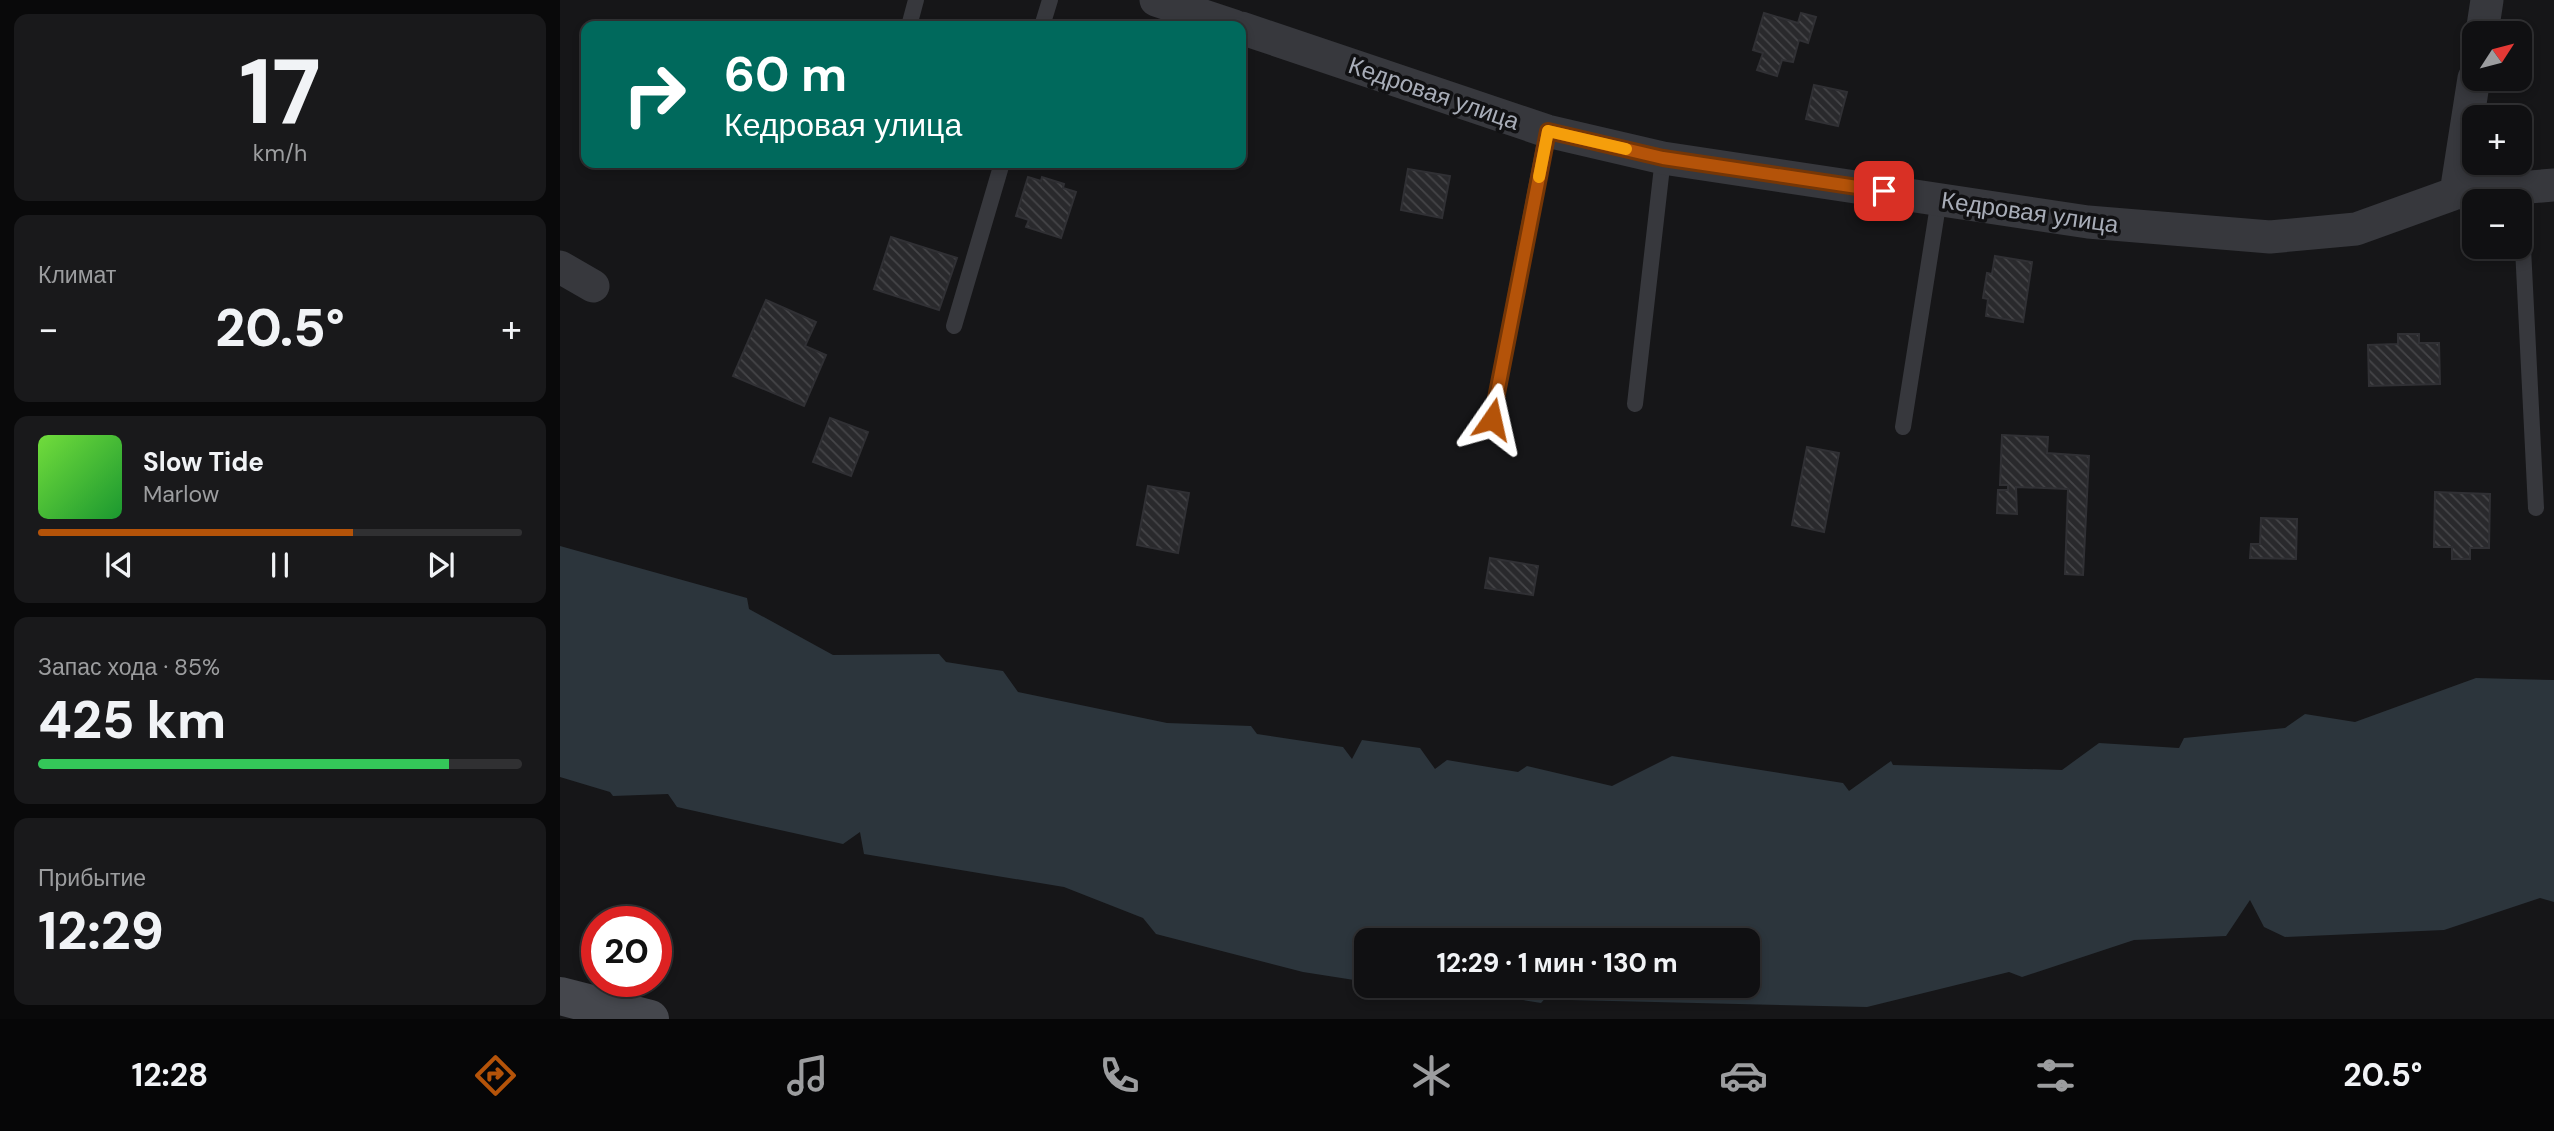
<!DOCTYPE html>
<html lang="ru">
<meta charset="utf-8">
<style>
:root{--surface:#101012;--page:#19191b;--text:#f1f3f6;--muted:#9c9d9f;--line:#303032;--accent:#b45309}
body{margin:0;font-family:"DM Sans",sans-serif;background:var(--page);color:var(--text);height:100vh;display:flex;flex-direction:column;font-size:26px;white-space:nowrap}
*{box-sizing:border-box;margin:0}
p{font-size:23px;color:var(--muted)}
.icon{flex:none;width:38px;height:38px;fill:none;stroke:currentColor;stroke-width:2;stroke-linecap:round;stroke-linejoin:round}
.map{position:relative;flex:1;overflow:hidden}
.side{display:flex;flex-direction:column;gap:14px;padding:14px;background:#09090a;width:560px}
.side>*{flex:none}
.hud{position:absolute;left:21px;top:21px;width:665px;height:147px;border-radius:14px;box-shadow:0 4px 10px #0003,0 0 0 2px var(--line);background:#00695c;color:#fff;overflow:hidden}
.needle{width:46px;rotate:54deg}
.buttons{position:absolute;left:1902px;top:21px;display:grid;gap:14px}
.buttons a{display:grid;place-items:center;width:70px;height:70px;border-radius:14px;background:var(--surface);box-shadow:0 4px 10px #0003,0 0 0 2px var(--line);font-size:35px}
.speed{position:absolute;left:21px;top:906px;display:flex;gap:14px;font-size:35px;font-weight:700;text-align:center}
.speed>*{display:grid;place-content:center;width:91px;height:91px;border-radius:50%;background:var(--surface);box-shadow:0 4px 10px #0003,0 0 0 2px var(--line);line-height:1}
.speed .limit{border:10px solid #d22;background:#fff;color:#111}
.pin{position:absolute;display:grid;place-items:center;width:60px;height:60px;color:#fff;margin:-30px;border-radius:14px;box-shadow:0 4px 10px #0006}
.me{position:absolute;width:77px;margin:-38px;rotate:11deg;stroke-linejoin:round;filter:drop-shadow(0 0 5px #0008)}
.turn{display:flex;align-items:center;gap:24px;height:147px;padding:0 28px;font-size:32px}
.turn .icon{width:91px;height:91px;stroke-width:2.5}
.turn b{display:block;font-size:49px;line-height:60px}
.big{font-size:52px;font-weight:800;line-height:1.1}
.side .card{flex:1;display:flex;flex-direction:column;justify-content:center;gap:10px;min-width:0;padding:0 24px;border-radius:14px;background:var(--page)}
.side .dial{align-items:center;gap:0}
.dial b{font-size:91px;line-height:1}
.song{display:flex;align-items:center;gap:21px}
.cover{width:84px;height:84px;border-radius:10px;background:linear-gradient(135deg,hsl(100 70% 55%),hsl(130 70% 35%))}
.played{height:7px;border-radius:4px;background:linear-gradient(90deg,var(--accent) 65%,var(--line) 65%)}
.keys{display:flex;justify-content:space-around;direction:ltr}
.heat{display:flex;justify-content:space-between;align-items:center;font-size:38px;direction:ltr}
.charge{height:10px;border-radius:5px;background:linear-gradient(90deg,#34c759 85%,var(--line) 0)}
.trip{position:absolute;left:794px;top:928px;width:406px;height:70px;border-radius:14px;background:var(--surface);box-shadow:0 4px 10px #0003,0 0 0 2px var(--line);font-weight:800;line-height:70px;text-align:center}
.menu{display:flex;height:112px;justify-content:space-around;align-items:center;background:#060607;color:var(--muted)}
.menu .icon{width:49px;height:49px}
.menu .active{color:var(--accent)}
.menu b{font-size:32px;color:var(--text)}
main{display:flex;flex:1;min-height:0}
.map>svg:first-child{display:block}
.water{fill:#2c353c}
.building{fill:url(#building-back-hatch);stroke:#303034;stroke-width:2}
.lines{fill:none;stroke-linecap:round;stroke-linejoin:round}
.lane{stroke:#37383d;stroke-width:16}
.street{stroke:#37383d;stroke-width:33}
.secondary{stroke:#45474d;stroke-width:38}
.route-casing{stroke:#753606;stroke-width:18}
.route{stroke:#b45309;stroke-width:12}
.slow{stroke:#f59e0b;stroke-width:12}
.labels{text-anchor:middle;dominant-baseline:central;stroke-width:7;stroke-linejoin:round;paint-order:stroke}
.street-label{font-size:24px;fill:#a8adb8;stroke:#111113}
</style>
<main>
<section class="side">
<div class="card dial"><b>17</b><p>km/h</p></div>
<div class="card"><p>Климат</p>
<div class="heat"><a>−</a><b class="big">20.5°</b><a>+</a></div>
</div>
<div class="card">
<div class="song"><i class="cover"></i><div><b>Slow Tide</b><p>Marlow</p></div></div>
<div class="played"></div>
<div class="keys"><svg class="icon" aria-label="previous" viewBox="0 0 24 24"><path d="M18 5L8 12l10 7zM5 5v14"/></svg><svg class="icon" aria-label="pause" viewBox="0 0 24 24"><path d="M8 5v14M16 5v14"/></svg><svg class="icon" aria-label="next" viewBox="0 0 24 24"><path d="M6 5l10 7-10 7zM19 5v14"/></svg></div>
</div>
<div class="card"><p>Запас хода · 85%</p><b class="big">425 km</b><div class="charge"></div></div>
<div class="card"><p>Прибытие</p><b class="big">12:29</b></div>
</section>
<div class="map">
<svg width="1994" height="1019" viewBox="0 0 1994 1019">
<defs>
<pattern id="building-back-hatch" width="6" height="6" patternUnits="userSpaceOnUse" patternTransform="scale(1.75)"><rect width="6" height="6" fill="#29292c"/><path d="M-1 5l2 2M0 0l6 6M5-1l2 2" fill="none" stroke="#454548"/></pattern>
</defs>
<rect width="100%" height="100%" fill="#161618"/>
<path class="water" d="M0,546l187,52 2,11 84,46 106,-1 7,8 57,9 15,21 149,31 84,3 6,8 86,13 9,12 10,-19 58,8 15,21 12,-9 71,12 9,-6 85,20 60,-30 171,27 6,8 42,-30 2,4 169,5 37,-27 80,5 5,-10 101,-10 20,-14 50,8 121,-44 78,2v222l-14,-4 -96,32 -159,7 -21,-10 -14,-27 -24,36 -92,4 -112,37 -13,-5 -142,35 -297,-7 -10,-15h188v-45h-381v42l-64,-10 -147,-38 -13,-16 -79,-31 -200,-33 -4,-22 -17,12 -166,-37 -9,-13 -55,2 -3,-4 -50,-15z
M824,985h68l-13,9z
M908,985h89l-16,18 -72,-12z"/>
<path class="building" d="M1204,13l34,10 3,-10 15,4 -8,26 -9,-3 -6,22 -11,-2 -5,16 -20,-6 6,-17 -10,-3z
M1254,85l33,7 -9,34 -32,-7z
M848,169l42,7 -8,42 -41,-8z
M468,177l13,4 1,-4 22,7 -1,4 13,4 -15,46 -35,-11 3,-7 -13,-4z
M331,237l66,21 -18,52 -65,-21z
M1435,256l37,6 -9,60 -37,-6 2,-17 -5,-1 4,-25 5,1z
M206,300l50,22 -11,24 21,9 -22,51 -71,-30z
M1838,334h21v9h20l1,41 -71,2 -1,-41 30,-1z
M270,418l38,14 -17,44 -38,-14z
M1442,435l46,2 -1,16 42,3 -6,119 -18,-1 3,-85 -52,-2 1,27 -20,-1 1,-23h10v-5h-8z
M1247,447l32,6 -15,79 -32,-7z
M588,486l41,7 -11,60 -41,-8z
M1875,492l55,2 -1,54h-19v11h-18v-12h-18z
M1701,518l36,1 -1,40 -46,-1 1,-14h9z
M930,558l48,8 -5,29 -48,-7z"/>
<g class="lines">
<path class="lane" d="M349,26l7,-26
M482,26l8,-26
M1960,188l16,320
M394,326l48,-163
M1075,404l28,-246
M932,419l55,-288
M1343,427l36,-228"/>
<path class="street" d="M596,0l78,26
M681,28l306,103 116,27 425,64 182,15 86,-8 100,-36 98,-8
M1922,33l5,-33
M1896,193l18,-115
M0,267l33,19"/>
<path class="secondary" d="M0,996l90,23"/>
</g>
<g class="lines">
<g class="route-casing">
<path id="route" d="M932,419l56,-288 115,27 221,33"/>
</g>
<use href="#route" class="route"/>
<path class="slow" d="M979,177l9,-46 78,18"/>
</g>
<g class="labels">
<g class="street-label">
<text transform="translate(874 93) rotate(19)">Кедровая улица</text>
<text transform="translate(1470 212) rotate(8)">Кедровая улица</text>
</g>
</g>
</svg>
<div class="buttons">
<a><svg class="needle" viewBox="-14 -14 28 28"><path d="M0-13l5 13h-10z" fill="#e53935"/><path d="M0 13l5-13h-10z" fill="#9c9d9f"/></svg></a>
<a>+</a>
<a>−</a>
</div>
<div class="speed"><div class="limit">20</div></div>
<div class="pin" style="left:1324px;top:191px;background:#d93025"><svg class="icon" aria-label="arrive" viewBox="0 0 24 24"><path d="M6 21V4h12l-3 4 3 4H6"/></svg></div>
<svg class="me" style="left:932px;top:419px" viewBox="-20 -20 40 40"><path d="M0-17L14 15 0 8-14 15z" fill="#b45309" stroke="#fff" stroke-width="4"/></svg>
<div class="trip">12:29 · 1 мин · 130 m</div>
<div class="hud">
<div class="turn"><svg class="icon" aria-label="right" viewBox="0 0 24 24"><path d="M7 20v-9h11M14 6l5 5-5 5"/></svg><div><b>60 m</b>Кедровая улица</div></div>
</div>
</div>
</main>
<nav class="menu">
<b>12:28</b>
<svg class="icon active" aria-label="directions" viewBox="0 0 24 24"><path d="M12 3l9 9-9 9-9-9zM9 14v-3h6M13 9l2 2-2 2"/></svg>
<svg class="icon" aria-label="music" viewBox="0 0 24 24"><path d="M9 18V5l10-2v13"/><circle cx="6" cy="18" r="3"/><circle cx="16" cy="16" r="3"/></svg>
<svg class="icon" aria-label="phone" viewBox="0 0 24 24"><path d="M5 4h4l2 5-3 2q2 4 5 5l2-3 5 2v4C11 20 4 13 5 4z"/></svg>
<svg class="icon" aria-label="climate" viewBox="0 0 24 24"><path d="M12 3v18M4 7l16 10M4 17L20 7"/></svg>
<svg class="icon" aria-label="car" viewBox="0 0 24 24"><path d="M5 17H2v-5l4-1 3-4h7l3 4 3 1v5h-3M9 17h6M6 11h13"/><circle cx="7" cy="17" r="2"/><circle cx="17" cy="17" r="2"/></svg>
<svg class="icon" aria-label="filters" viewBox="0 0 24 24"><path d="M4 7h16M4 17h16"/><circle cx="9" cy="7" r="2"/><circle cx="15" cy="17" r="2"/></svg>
<b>20.5°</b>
</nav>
